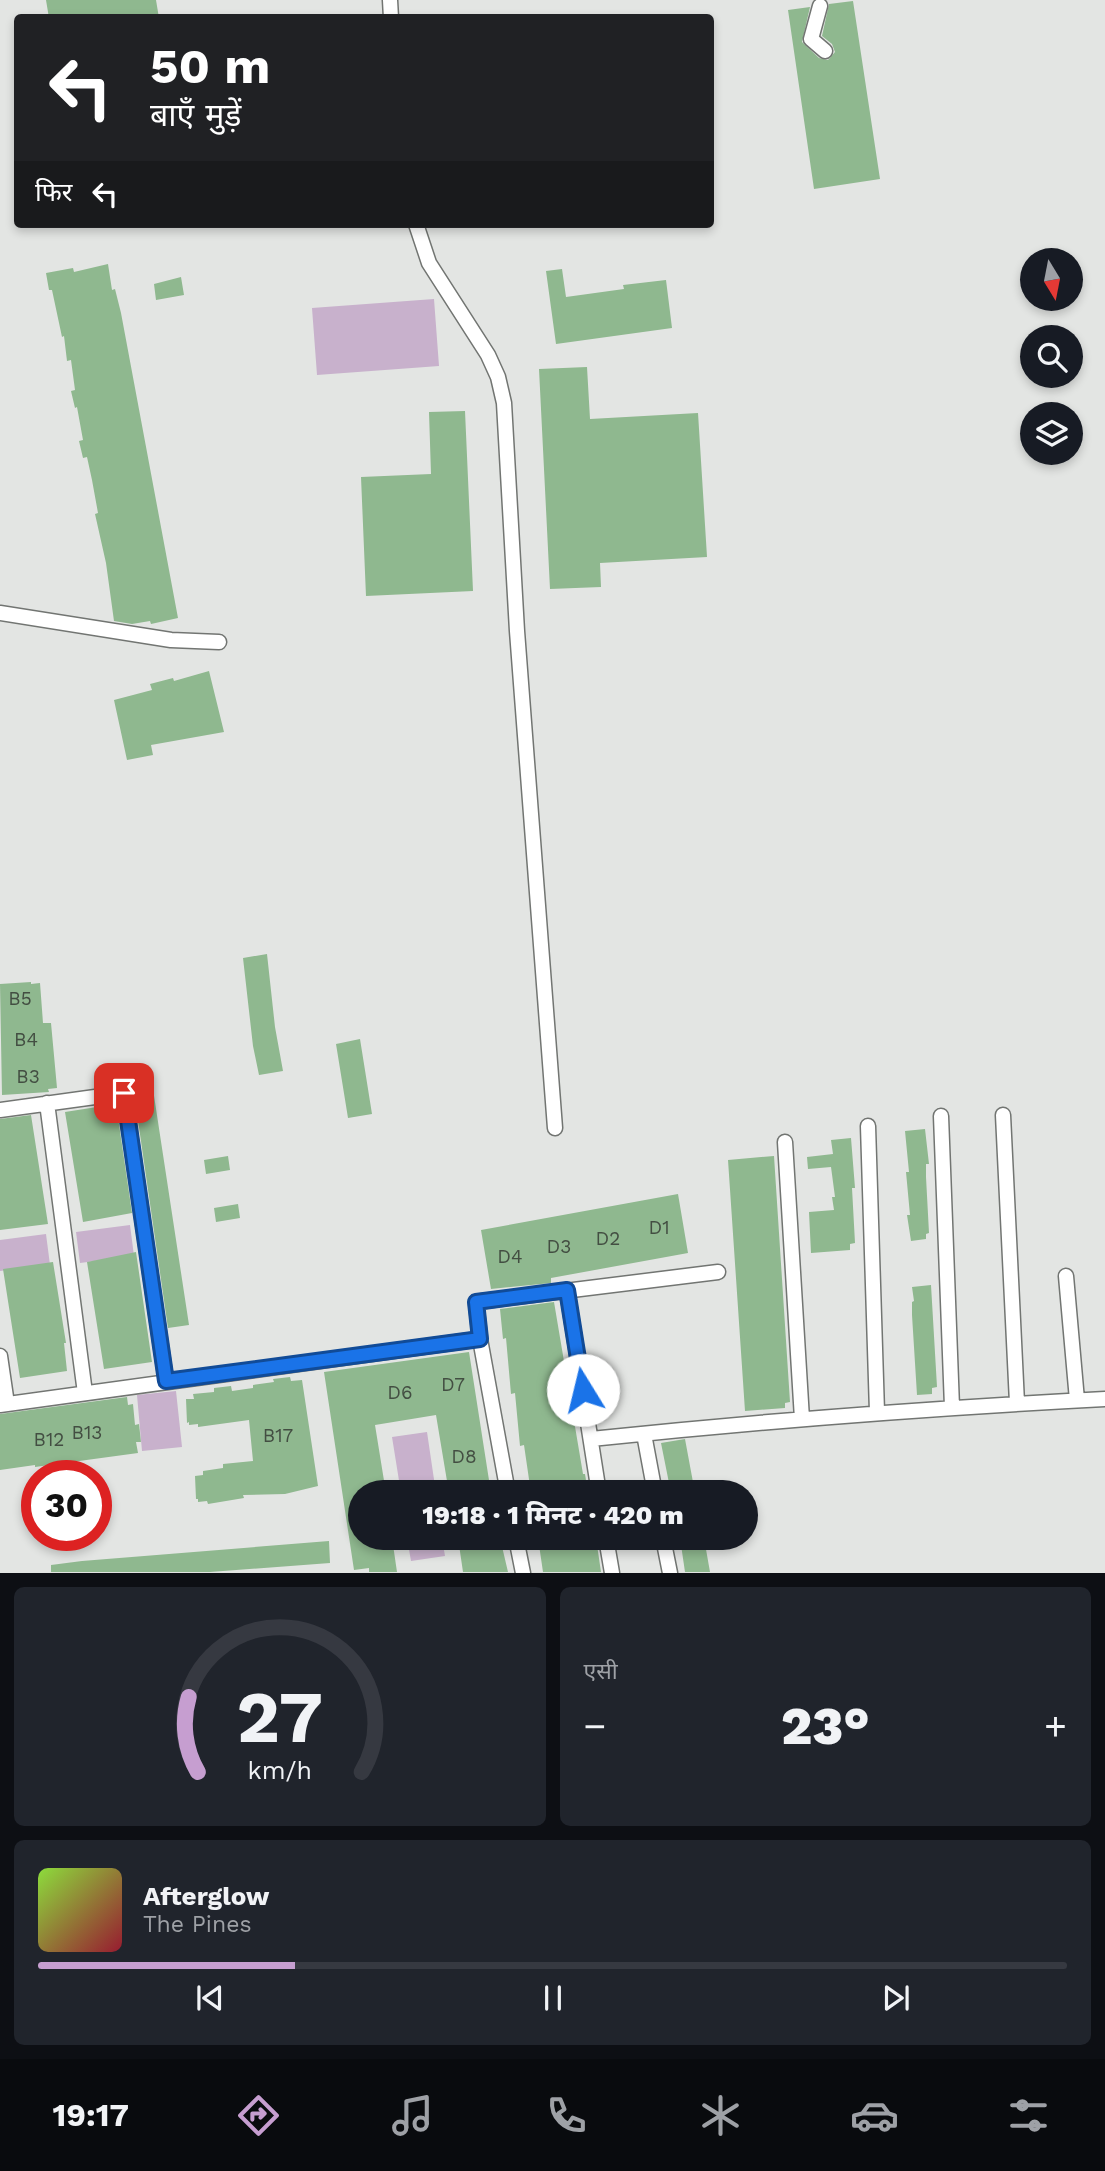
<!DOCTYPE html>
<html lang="hi">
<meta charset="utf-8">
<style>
:root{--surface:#171b24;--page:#20242c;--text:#f1f3f6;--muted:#9ea1a6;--line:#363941;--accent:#c69ed0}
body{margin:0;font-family:"Work Sans","Noto Sans Devanagari",sans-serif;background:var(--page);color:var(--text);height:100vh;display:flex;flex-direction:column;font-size:26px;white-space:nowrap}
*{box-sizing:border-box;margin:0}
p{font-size:23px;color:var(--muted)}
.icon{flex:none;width:38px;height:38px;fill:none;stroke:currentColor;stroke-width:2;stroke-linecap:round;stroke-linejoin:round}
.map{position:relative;height:1573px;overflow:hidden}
.panel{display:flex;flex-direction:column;gap:14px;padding:14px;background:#0d0f14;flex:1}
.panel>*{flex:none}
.banner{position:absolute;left:14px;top:14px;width:700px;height:214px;border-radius:7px;box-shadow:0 4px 10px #0003;background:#202124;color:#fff;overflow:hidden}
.needle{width:46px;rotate:170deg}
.fabs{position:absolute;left:1020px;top:248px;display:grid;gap:14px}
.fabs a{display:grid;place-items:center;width:63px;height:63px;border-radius:50%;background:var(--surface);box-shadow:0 4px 10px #0003;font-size:35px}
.speed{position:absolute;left:21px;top:1460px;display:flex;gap:14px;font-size:35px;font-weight:700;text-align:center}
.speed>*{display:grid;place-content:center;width:91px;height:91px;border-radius:50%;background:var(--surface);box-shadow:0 4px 10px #0003;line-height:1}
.speed .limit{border:10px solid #d22;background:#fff;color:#111}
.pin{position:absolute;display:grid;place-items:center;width:60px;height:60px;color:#fff;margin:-30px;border-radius:14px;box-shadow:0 4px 10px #0006}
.me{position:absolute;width:77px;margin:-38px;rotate:351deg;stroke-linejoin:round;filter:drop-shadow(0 0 5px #0008)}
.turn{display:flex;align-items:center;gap:24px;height:147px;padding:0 21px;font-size:32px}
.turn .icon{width:91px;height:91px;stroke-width:2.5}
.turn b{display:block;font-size:49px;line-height:60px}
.then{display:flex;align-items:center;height:66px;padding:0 21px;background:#0003;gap:14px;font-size:26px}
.big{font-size:52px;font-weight:800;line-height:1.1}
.panel .card{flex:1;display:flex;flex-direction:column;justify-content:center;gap:10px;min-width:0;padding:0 24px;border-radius:10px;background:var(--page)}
.panel .dial{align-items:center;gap:0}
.dial svg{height:182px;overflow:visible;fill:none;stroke:var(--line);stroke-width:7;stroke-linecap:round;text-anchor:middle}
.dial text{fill:var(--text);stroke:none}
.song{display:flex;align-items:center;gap:21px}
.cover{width:84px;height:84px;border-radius:10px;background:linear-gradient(135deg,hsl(90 70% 55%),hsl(350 70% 35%))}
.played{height:7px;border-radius:4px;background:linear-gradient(90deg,var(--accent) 25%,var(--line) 25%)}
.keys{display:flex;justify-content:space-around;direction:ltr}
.heat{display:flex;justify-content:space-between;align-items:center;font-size:38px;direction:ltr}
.panel .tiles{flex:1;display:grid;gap:14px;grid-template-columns:1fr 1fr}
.card:last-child{grid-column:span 2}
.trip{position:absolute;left:348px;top:1480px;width:410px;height:70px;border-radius:35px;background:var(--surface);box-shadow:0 4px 10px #0003;font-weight:800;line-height:70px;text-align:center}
.menu{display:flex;height:112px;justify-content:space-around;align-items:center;background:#090b0e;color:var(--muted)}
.menu .icon{width:49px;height:49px}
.menu .current{color:var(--accent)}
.menu b{font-size:32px;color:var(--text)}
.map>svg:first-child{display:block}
.green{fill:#c8b1cc}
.building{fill:#8fb88f}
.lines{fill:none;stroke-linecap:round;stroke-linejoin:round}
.street-casing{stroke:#727572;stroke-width:17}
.street{stroke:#fff;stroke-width:14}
.route-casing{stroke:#114b97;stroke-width:18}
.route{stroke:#1a73e8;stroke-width:12}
.labels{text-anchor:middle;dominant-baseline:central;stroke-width:5;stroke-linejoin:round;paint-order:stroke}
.number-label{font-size:19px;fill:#434e42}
</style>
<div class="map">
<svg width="1105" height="1573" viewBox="0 0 1105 1573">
<rect width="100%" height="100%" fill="#e3e5e3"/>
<path class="green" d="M434,299l5,67 -122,9 -5,-67z
M130,1225l4,31 -54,7 -4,-31z
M46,1234l4,31 -50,6v-31z
M176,1391l6,56 -40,4 -5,-56z
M427,1432l9,61h-35l-9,-56z
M407,1538h35l3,18 -34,5z"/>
<path class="building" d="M46,0h110l3,18h-110z
M853,1l27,178 -66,10 -26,-179 22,-3 -8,35 17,16 9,2 7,-8 -3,-8 -10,-8 7,-32z
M108,264l4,26 3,-1 6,24 57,305 -27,6 -1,-3 -18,3 -18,-3 -8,-58 -11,-49 3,-1 -6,-33 -5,-23 -4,1 -4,-17 4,-1 -6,-33 -2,1 -4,-17 4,-1 -4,-30 -4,1 -3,-25 -2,1 -10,-47h-3l-3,-17 27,-5 1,4z
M562,269l4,28 58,-8 -1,-4 43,-5 6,48 -116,16 -10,-73z
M181,277l3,18 -28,5 -2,-16z
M587,367l3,52 108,-6 9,144 -107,6 1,24 -51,2 -11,-220z
M465,411l8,180 -107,5 -5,-119 70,-3 -2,-62z
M209,671l15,61 -73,13 2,10 -26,5 -13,-60 38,-10 -2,-6 23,-6 1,3z
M267,954l8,73 8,44 -24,4 -6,-29 -10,-88z
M31,982v2l9,-1 3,40h8l6,65 -9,1 1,3 -47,3 -2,-111z
M360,1039l12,75 -24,4 -12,-74z
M151,1076l38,249 -21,3 -36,-249z
M116,1104l16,109 -49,9 -18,-110z
M31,1115l17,109 -48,6v-111z
M925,1129l4,35h-3v13l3,56 -3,1v5l-15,2 -4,-26h3l-4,-43h3l-4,-41z
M851,1138l4,50h-3l3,55 -5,1v6l-39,3 -2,-41 25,-2 -2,-13h3l-4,-30 -23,2 -1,-12 26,-3 -2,-14z
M228,1156l2,14 -24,4 -2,-14z
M774,1156l16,246 -5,1v5l-40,3 -17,-251z
M678,1194l10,59 -137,25v5l-60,6 -10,-59z
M238,1204l2,14 -24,4 -2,-14z
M136,1252l16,110 -48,7 -17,-107z
M53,1262l13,81h-2l3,28 -47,7 -17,-109z
M931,1285l6,102 -5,1v6l-15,1 -5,-80v-13l2,-1 -2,-14z
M554,1302l29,172h2l3,19h-57l-7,-48 -4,1 -5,-53 -4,1 -5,-56 -3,1 -3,-30z
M469,1352l22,141h-42l-13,-78 -61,10 11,68h-26v45h32l5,34h-28v-4l-15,2 -30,-198z
M290,1377l1,4 11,-1 16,106 -33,8 -42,1 1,3 -36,6 -1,-3 -9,1v-3h-2l-1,-23 8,-1v-4l20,-3v-4l30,-3 -4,-41 -51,7v-3l-9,1v-3l-2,1 -1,-24h8l-1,-5 21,-2v-4l17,-2 1,5 21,-3v-3l21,-3 -1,-3z
M127,1397l1,8 5,-1 2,21 4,-1 2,18h-5l2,11 -103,14v-2l-35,5v-56z
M685,1439l10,54h-24l-10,-50z
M458,1538h42l8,34h-45z
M538,1538h58l5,34h-58z
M680,1538h24l6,34h-25z
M329,1541l1,22 -120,9h-159v-7l31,-4z"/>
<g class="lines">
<g class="street-casing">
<path id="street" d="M390,0l1,18
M820,6l-9,33 14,12
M416,224l13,39 59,92 10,22 6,26 13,228 38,497
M0,613l171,27 48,2
M47,1103l38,290
M0,1110l124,-17 42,288
M1003,1115l14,288
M941,1116l11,291
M868,1126l9,286
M785,1142l17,277
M1066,1276l11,124
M567,1290l32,203
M0,1356l7,48
M0,1405l480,-66
M644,1434l11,59
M591,1439c171,-18 342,-31 514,-40
M508,1493l-28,-154 -4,-37 242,-30
M516,1538l7,35
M606,1538l6,35
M663,1538l7,35"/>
</g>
<use href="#street" class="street"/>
</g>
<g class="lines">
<g class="route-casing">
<path id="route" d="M124,1093l42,288 314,-42 -4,-37 91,-12 16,100"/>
</g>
<use href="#route" class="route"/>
</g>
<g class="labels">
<g class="number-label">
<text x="20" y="998">B5</text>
<text x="26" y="1039">B4</text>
<text x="28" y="1076">B3</text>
<text x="659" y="1227">D1</text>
<text x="608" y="1238">D2</text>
<text x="559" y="1246">D3</text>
<text x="510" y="1256">D4</text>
<text x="453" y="1384">D7</text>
<text x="400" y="1392">D6</text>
<text x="87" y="1432">B13</text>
<text x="278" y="1435">B17</text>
<text x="49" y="1439">B12</text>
<text x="464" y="1456">D8</text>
</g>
</g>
</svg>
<div class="fabs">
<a><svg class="needle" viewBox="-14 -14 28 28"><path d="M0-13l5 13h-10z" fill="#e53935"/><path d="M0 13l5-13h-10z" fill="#9ea1a6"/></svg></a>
<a><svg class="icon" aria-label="search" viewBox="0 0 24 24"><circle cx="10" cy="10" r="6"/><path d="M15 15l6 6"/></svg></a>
<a><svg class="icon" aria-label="layers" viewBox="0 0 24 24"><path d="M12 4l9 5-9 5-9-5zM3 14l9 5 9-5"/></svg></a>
</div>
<div class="speed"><div class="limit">30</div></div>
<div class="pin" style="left:124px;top:1093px;background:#d93025"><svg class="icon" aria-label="arrive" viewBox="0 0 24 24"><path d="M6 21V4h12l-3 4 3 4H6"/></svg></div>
<svg class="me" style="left:583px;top:1390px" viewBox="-20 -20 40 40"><circle r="19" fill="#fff"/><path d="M0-13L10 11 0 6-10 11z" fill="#1a73e8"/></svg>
<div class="trip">19:18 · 1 मिनट · 420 m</div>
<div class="banner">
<div class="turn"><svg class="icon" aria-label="left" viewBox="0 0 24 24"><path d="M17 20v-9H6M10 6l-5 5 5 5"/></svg><div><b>50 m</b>बाएँ मुड़ें</div></div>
<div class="then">फिर<svg class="icon" aria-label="left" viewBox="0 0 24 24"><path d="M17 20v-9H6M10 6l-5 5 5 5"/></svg></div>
</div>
</div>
<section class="panel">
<div class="tiles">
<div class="card dial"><svg viewBox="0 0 100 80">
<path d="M14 69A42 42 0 1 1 86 69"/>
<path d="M14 69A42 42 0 0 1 10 36" stroke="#c69ed0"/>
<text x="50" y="56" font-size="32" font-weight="700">27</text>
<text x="50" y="72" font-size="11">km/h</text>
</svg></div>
<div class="card"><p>एसी</p>
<div class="heat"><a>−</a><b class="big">23°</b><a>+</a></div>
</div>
<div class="card">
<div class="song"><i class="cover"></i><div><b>Afterglow</b><p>The Pines</p></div></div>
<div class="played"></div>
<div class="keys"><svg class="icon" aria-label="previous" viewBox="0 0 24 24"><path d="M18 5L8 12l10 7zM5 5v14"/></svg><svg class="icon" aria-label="pause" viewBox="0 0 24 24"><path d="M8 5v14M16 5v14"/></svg><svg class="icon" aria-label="next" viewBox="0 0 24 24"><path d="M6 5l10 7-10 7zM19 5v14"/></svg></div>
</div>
</div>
</section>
<nav class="menu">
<b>19:17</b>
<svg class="icon current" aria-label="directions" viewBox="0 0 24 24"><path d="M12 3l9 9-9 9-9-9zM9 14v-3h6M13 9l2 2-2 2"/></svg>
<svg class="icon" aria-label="music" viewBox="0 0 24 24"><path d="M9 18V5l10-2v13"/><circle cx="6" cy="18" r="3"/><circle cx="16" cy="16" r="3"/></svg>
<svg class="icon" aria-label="phone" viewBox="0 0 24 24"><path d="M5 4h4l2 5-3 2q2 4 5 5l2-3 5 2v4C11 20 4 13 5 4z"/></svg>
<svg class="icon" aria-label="climate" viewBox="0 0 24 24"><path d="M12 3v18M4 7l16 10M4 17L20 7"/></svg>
<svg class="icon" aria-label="car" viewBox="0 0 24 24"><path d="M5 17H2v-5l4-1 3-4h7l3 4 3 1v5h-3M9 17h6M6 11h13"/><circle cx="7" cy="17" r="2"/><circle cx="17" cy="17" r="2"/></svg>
<svg class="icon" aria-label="filters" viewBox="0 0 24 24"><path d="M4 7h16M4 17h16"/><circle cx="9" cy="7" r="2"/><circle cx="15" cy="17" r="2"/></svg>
</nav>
